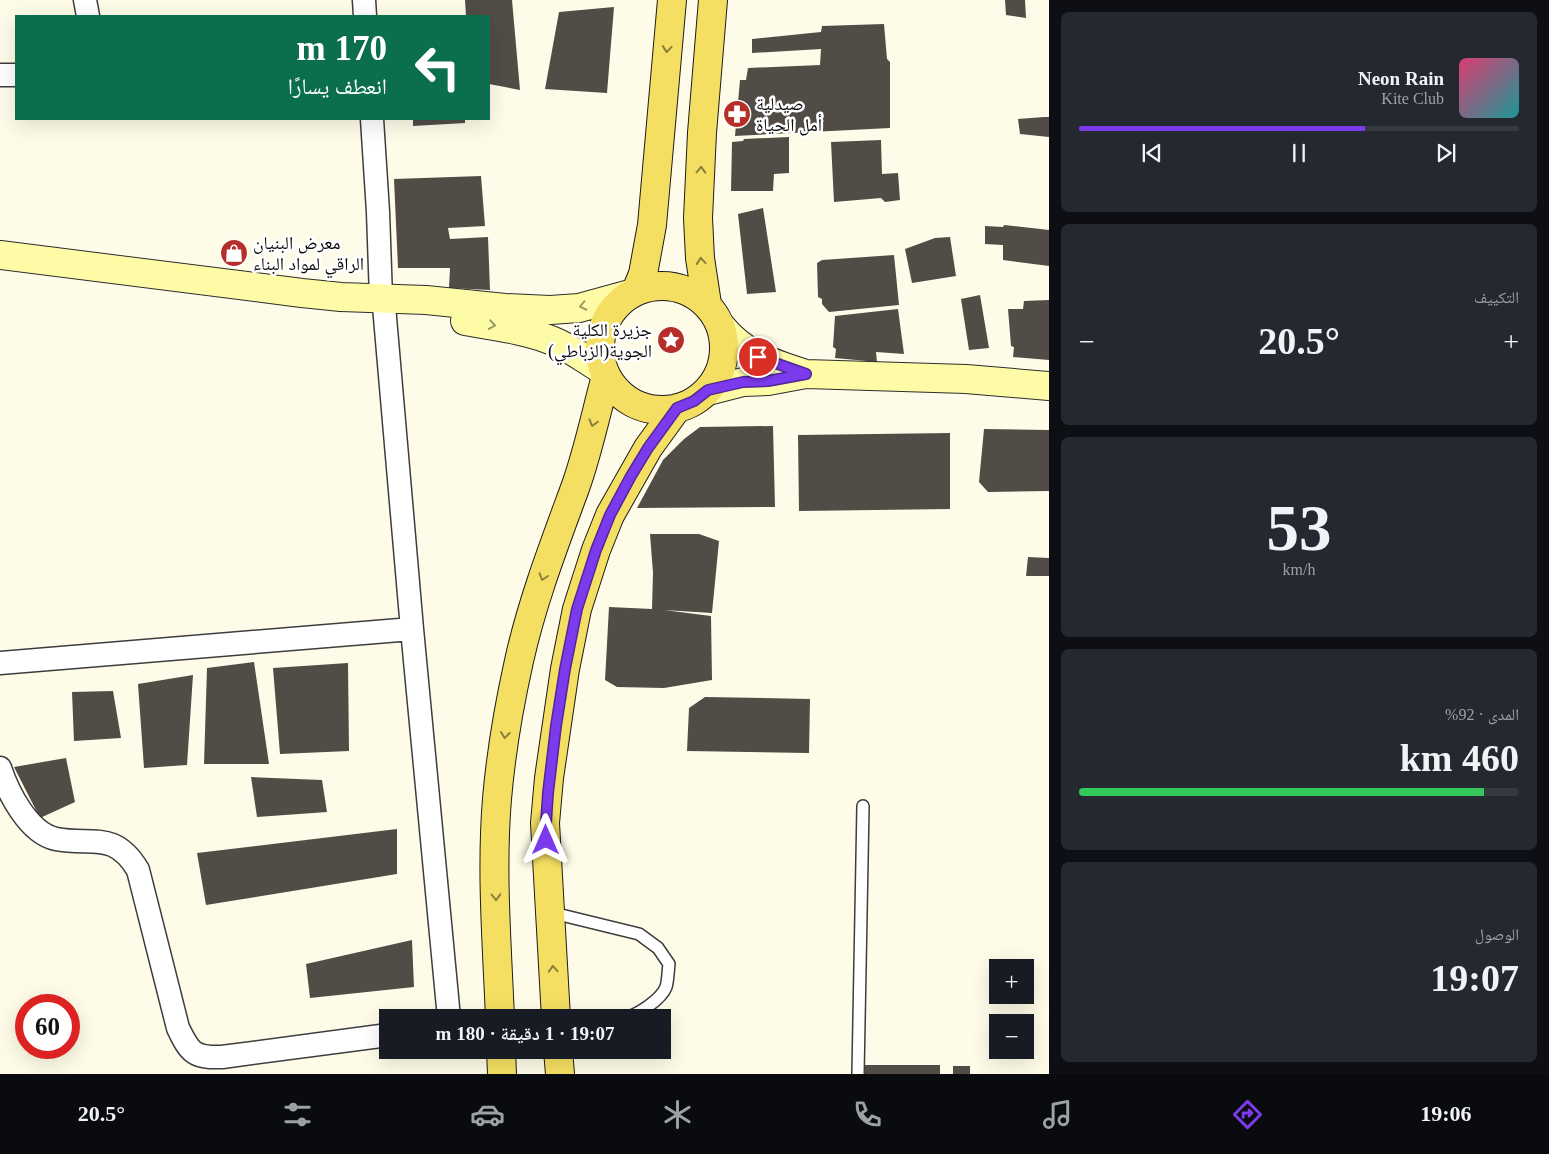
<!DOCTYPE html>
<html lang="ar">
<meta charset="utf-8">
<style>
:root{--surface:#171b24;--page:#242831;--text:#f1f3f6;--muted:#9ea1a6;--line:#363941;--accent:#7c3aed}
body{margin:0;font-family:"Times New Roman","Noto Naskh Arabic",serif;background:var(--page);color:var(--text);direction:rtl;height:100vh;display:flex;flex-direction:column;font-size:19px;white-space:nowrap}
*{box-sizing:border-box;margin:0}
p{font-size:16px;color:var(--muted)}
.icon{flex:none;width:28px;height:28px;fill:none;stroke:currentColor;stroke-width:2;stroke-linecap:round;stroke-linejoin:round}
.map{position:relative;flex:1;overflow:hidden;direction:ltr}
.panel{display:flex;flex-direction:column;gap:12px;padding:12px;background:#0d0f14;width:500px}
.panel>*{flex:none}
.top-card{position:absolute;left:15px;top:15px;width:475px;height:105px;border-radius:0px;box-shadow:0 5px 20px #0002;direction:rtl;background:#0b6e4f;color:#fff;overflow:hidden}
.buttons{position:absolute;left:989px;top:959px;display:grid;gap:10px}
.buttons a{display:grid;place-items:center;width:45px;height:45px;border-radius:0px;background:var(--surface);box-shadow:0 5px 20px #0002;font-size:25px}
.speed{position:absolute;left:15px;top:994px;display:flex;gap:10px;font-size:25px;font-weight:700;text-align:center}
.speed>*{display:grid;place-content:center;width:65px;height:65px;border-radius:50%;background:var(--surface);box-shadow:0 5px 20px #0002;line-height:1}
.speed .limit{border:8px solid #d22;background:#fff;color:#111}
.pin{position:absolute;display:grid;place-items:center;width:42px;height:42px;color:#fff;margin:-21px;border:2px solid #fff;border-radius:50%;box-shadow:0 1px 5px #0007}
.me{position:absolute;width:55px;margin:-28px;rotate:0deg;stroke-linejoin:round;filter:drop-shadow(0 0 4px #0008)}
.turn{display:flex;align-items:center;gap:18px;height:105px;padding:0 20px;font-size:22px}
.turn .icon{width:65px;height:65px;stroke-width:2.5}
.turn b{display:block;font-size:35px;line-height:42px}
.big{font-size:38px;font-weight:600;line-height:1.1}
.panel .card{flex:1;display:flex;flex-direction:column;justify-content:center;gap:8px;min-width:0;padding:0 18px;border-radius:8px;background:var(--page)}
.panel .dial{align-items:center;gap:0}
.dial b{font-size:65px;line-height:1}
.song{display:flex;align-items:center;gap:15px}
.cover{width:60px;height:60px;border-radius:8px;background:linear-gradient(135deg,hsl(340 70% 55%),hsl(180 70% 35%))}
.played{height:5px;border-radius:2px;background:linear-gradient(90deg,var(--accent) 65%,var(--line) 65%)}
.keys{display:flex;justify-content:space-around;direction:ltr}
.heat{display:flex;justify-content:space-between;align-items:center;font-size:28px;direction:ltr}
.charge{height:8px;border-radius:4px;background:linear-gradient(90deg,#34c759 92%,var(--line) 0)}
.trip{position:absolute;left:379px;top:1009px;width:292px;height:50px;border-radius:0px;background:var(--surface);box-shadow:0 5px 20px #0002;font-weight:600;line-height:50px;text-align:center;direction:rtl}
.tabs{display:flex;height:80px;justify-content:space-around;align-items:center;background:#090b0e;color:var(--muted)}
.tabs .icon{width:35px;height:35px}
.tabs .active{color:var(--accent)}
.tabs b{font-size:22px;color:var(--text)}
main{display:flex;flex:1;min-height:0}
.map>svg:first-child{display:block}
.building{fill:#524c47}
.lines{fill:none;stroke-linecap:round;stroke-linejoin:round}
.lane-casing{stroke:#3d3d3d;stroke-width:14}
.street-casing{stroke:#3d3d3d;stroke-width:25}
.secondary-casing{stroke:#2c2c2c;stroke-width:30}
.primary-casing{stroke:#1b1b1b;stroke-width:30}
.lane{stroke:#fff;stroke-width:11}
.street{stroke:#fff;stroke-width:22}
.secondary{stroke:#fdfba5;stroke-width:28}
.primary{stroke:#f5df62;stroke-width:28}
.oneway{stroke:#8b7f3a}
.oneway2{stroke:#9c9b67}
.route-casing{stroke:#51269a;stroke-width:12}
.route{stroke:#7c3aed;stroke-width:9}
.labels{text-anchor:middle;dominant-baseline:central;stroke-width:5;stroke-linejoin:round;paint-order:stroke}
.poi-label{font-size:18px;fill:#0a0a0a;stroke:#fff;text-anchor:start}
</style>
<main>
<section class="panel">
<div class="card">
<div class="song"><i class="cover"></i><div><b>Neon Rain</b><p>Kite Club</p></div></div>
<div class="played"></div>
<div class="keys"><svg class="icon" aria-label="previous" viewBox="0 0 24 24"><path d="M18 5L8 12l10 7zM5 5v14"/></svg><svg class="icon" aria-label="pause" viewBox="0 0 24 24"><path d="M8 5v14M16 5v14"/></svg><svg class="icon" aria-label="next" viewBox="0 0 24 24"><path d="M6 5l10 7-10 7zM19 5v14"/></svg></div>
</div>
<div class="card"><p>التكييف</p>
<div class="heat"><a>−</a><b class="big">20.5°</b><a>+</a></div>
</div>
<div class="card dial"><b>53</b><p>km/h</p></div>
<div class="card"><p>المدى · 92%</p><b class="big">460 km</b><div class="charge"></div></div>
<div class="card"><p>الوصول</p><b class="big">19:07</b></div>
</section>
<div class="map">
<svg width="1049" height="1074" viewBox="0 0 1049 1074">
<rect width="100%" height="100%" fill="#fefce8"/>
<path class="building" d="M465,0h47l8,90 -31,-6v-68h-23z
M1005,0h20l1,18 -20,-3z
M614,7l-7,86 -62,-4 14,-77z
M884,24l3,35 3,3v66l-155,8 5,-56h6l2,-12 72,-3 1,-16 -69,4v-14l69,-7 1,-6z
M1044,117h5v20l-29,-3 -2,-15z
M413,119h52v4l-52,3z
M789,137v36l-15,1 -1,17h-42l1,-49 11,-1 1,-2z
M881,140l1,34 16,-1 2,27 -15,2 -4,-4 -47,4 -3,-60z
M481,176l4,50 -37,2 2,11 38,-2 2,53 -41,-2 1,-20h-52l-4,-89z
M763,208l13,84 -29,2 -9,-80z
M1004,225l45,5v36l-46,-6v-15l-18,-1v-18l18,1z
M950,237l6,39 -44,7 -7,-34 30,-11z
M894,255l5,50 -70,7 -7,-8v-5l-4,-2 -1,-34 5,-3z
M980,295l9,53 -20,2 -8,-51z
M1049,300v60l-36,-3 1,-10 -3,-1 -3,-37h15l1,-8z
M898,309l6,45 -28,-2 1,10 -42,-4 1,-9 -3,-2 2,-31z
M773,426l2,81 -138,1 26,-48 21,-21 16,-12z
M984,429l65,1v61l-61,1 -9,-10z
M950,433v76l-151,2 -1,-76z
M650,534h49l20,7 -7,72 -48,-3 47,6 1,64 -48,8 -47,-1 -12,-7 4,-73 43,2 1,-36z
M1028,557l21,1v18h-23z
M254,662l15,102h-65l3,-96z
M348,663l1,88 -69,3 -7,-86z
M193,675l-6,90 -43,3 -6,-84z
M113,691l8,47 -47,3 -2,-49z
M705,697l105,2 -1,54 -122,-2 2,-43z
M66,758l9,44 -35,16 -26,-51z
M251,777l71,3 5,32 -70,5z
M397,829v45l-191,31 -9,-52z
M412,940l2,47 -104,11 -4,-34z
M858,1065h82v9h-82z
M953,1066h17v8h-17z"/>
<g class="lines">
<g class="lane-casing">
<path id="lane" d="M549,912l90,22 19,14 11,16c-1,7 -1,17 -3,23 -5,13 -28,27 -40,31
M858,1074l5,-268"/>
</g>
<g class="street-casing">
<path id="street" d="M85,0l3,16
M364,0l1,16
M0,75h16
M372,119l6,93 3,86 3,8 28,323 37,389
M0,663l412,-34
M0,768c8,24 28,65 56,71 36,7 58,-9 82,31l40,158c12,25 16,30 44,29l166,-22"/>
</g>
<g class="secondary-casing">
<path id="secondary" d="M0,255l302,38 39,4 85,3 79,8 45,2 29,-2 51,-14
M465,321c29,5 61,9 88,20 18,7 34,20 51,30
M721,326c21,27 50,37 82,47
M708,391l35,-9 25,-1 38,-7 160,5 83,7"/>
</g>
<g class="primary-casing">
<path id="primary" d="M600 348a62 62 0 1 1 124 0a62 62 0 1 1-124 0Z
M636,291l7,-17 9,-49 20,-225
M707,304l-7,-46 -2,-40 4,-85 11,-133
M500,1018c-3,-73 -9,-147 -3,-219 4,-47 12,-93 22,-138 13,-59 35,-116 56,-173 13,-36 21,-75 31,-112
M556,1018l-11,-195 4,-45 16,-109 12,-60 19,-59 14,-35 38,-67 29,-40
M501,1050l1,24
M558,1050l2,24"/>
</g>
<use href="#lane" class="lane"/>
<use href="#street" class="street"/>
<use href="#secondary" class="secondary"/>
<use href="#primary" class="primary"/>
</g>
<defs><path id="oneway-chevron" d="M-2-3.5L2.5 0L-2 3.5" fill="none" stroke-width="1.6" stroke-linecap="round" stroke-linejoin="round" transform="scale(1.25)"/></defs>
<g class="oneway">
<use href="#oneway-chevron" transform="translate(667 49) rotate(95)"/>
<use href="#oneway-chevron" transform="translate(701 170) rotate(-88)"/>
<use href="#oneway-chevron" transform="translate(701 261) rotate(-95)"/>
<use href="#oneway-chevron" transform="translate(593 423) rotate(105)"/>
<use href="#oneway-chevron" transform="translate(543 577) rotate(108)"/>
<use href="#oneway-chevron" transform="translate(505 735) rotate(97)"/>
<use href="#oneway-chevron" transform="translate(496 897) rotate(89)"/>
<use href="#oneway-chevron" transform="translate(553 969) rotate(-94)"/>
</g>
<g class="oneway2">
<use href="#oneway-chevron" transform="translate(583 306) rotate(168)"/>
<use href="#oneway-chevron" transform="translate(492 325) rotate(9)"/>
</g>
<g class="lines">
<g class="route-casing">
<path id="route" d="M546,840v-17l2,-30 8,-67 9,-57 12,-60 19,-59 14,-35 21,-39 17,-28 29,-40 17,-7 14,-11 35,-8 25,-1 38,-7 -48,-17"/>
</g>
<use href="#route" class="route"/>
</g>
<defs>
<g id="pharmacy-disc" transform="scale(1.4375)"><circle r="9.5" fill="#b52e27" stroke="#fff"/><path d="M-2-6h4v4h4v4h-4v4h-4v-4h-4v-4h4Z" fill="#fff"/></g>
<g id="shop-disc" transform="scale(1.4375)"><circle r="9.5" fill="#b52e27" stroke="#fff"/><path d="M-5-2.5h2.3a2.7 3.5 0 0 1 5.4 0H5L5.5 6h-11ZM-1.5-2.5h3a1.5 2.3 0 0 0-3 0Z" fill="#fff"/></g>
<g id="sight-disc" transform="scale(1.4375)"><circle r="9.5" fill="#b52e27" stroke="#fff"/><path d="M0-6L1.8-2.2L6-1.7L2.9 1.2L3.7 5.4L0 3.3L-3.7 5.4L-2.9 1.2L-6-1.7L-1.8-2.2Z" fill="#fff"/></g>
</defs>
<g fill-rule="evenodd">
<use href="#pharmacy-disc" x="737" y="114"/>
<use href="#shop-disc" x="234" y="253"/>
<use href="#sight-disc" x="671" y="340"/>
</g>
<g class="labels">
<g class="poi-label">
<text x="756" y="104">صيدلية<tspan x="756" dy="21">أمل الحياة</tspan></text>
<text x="253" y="243">معرض البنيان<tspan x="253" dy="21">الراقي لمواد البناء</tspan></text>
<text x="652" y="330" text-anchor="end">جزيرة الكلية<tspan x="652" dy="21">الجوية(الزباطي)</tspan></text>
</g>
</g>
</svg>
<div class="buttons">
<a>+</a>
<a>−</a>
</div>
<div class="speed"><div class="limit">60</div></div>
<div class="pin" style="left:758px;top:357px;background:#d93025"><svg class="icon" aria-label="arrive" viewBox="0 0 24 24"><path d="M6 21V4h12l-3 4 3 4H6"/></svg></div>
<svg class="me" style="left:546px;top:840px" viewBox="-20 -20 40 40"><path d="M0-17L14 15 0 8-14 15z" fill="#7c3aed" stroke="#fff" stroke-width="4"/></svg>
<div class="trip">19:07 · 1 دقيقة · 180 m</div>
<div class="top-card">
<div class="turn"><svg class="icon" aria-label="left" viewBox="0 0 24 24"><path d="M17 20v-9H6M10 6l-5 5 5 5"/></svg><div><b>170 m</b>انعطف يسارًا</div></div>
</div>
</div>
</main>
<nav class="tabs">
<b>19:06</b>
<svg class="icon active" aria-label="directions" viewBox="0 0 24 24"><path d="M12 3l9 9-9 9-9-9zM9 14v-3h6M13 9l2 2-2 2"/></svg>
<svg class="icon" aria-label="music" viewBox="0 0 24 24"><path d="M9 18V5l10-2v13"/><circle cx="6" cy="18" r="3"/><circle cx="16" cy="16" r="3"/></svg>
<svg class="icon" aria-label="phone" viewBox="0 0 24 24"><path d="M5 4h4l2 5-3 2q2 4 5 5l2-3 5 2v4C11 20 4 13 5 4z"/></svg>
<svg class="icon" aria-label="climate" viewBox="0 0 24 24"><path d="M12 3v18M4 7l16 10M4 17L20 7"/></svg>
<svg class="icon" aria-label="car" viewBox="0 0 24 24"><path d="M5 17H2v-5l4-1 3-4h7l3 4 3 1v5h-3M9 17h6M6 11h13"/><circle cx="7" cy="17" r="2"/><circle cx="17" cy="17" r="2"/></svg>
<svg class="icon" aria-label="filters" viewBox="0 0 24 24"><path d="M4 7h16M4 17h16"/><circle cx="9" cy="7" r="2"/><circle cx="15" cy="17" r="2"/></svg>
<b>20.5°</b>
</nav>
